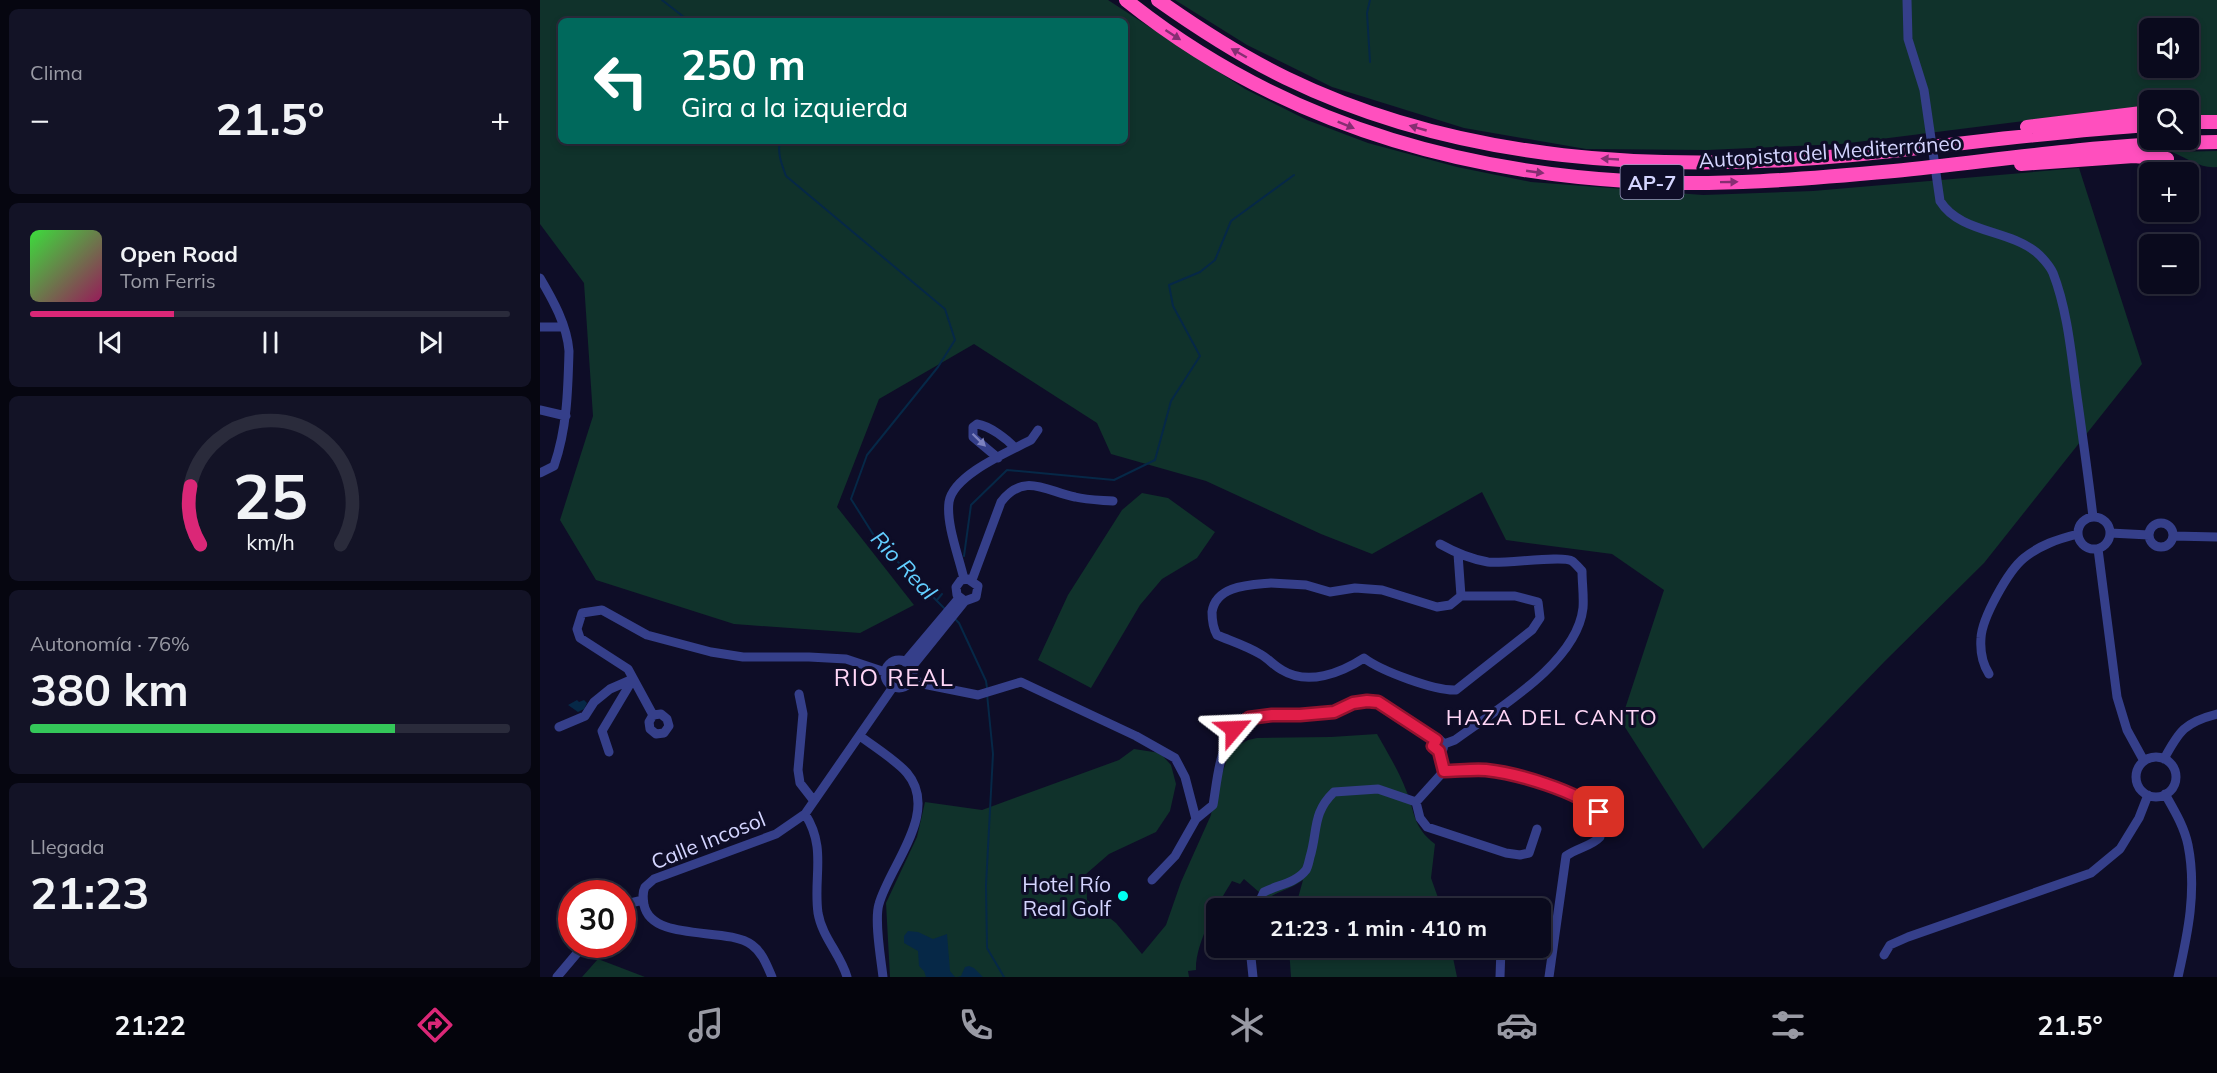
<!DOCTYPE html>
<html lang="es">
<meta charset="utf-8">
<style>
:root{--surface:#0a0a1d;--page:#131326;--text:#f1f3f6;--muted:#999aa4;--line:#2a2b3b;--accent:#db2777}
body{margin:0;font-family:Mulish,sans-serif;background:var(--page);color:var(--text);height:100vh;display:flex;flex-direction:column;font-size:22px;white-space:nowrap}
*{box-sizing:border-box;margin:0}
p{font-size:20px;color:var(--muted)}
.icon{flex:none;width:33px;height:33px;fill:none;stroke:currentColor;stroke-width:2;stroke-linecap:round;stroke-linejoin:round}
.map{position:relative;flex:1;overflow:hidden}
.drawer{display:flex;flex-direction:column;gap:9px;padding:9px;background:#060610;width:540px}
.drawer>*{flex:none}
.guide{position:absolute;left:18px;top:18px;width:570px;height:126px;border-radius:9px;box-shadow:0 3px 9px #0003,0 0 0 2px var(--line);background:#00695c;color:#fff;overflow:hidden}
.tools{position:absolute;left:1599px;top:18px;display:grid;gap:12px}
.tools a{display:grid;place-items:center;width:60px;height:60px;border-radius:9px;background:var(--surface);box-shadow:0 3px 9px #0003,0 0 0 2px var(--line);font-size:30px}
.speed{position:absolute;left:18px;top:880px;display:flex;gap:12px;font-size:30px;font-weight:700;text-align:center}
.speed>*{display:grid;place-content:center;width:78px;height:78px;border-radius:50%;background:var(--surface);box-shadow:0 3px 9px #0003,0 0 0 2px var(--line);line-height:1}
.speed .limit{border:9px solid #d22;background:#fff;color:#111}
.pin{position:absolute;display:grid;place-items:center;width:51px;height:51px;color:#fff;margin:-26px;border-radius:12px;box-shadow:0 3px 9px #0006}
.me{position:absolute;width:66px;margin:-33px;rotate:64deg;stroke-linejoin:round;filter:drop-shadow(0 0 4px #0008)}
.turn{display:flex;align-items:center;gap:21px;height:126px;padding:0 24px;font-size:27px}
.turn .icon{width:78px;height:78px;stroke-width:2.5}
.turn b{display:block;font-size:42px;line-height:51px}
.big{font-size:45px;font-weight:700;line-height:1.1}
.drawer .tile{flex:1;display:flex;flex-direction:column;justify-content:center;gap:9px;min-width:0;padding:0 21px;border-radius:9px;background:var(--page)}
.drawer .dial{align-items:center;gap:0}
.dial svg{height:156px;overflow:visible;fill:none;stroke:var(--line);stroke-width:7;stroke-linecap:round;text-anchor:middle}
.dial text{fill:var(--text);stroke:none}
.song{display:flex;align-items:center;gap:18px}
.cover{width:72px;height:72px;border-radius:9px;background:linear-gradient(135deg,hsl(120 70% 55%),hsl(330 70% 35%))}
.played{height:6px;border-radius:3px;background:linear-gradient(90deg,var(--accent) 30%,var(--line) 30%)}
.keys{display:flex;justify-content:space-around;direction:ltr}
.heat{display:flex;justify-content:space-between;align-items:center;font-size:33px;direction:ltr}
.charge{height:9px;border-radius:4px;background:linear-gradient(90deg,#34c759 76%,var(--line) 0)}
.trip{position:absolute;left:666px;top:898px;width:345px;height:60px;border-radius:9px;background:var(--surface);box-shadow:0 3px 9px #0003,0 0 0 2px var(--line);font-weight:700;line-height:60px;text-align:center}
.menu{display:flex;height:96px;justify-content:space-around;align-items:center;background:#04040c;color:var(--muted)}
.menu .icon{width:42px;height:42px}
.menu .active{color:var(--accent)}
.menu b{font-size:27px;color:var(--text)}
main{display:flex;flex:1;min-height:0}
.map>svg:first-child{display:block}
.green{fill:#10322b;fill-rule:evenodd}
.water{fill:#062847}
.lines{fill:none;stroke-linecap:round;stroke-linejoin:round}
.stream{stroke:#062847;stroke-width:2}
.minor{stroke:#353f8a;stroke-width:9}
.highway{stroke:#ff4fbe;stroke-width:14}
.oneway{fill:#862e72}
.oneway2{fill:#7d82bf}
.route-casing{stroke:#92132f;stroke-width:15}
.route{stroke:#e11d48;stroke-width:10}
.poi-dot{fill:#00fff1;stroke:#0e0d27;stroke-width:2}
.labels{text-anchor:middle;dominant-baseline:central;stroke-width:6;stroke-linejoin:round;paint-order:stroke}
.shield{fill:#0e0d27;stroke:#9999be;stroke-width:1.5}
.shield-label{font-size:20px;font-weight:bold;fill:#d4d5ff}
.street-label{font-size:21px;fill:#d4d5ff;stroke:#0e0d27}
.poi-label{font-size:21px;fill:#d4d5ff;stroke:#0e0d27;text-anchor:end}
.water-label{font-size:22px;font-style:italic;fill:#62ceff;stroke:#0e0d27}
.neighbourhood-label{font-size:22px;letter-spacing:1.5px;fill:#ffd6f6;stroke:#0e0d27}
.quarter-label{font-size:24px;letter-spacing:1.5px;fill:#ffd6f6;stroke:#0e0d27}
</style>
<main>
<section class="drawer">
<div class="tile"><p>Clima</p>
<div class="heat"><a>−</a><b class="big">21.5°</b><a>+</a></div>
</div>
<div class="tile">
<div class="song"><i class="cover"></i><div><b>Open Road</b><p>Tom Ferris</p></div></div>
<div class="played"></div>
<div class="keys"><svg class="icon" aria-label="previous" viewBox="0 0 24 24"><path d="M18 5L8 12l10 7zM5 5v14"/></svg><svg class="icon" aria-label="pause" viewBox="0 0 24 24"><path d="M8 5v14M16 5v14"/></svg><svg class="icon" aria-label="next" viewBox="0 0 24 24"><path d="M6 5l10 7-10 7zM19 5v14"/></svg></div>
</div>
<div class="tile dial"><svg viewBox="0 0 100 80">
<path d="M14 69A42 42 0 1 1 86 69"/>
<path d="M14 69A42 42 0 0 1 9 39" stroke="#db2777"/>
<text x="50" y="56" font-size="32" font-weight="700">25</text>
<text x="50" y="72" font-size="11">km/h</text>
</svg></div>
<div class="tile"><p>Autonomía · 76%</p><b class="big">380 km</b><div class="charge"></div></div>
<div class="tile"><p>Llegada</p><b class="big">21:23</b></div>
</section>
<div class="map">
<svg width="1677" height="977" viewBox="0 0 1677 977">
<rect width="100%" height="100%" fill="#0e0d27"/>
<path class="green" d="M0,0h568l137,89 62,31 61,23 89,24 74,15 172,13 110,-4 266,-23 63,196 -158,199 -99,98 -182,188 -82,-128 43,-131 -52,-36 -106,-14 -24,-48 -110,62 -51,-20 -115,-53 -95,-27 -14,-31 -123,-79 -95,55 -42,108 77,98 -54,28 -126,-9 -138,-44 -36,-60 33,-104 -9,-133 -44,-59zM21,21h564v120h-564z
M635,0h1042v118h-28l-1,-18h-38l-1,8 -5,-2 -303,38 -134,6 -121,-1 -122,-21 -132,-41 -85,-42zM1610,28h38v40h-38z
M1677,151v16c-16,2 -30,-9 -45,-15z
M602,493l26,5 47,34 -18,26 -35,21 -22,26 -49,83 -53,-28 30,-65 54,-85z
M837,734c10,18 22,37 29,56 10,24 6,36 29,54l-4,34 11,31h-147l8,-29c-12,9 -25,11 -36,19l-23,-20 -4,5 -8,-3c-14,23 -37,62 -36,89l-8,1 1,6h-299l-4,-74 31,-66 8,-35 57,8 137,-50 15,-11 26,4 11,12 5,19 -6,27 -14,21 -47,22 -23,20 1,26 29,23 26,31 24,-29 15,-43 30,-67 3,-19 14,-39 4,-8 16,-9 9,-2 74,-1z
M749,948h162l6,29h-166z
M58,959l47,18h-63z"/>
<path class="water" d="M37,700l2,2 5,-2 3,3 -3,6 -6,3 -10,-7z
M368,931l10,1 15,7 14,-5 3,37 5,6h-29l-2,-6 -5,-5 -1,-15 -14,-8v-7z
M429,966l5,2 9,9h-26l4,-1 4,-9z"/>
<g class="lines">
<path class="stream" d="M122,0l27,21
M830,0l-3,13 3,49
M240,141c-3,12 2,24 6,35l159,133 10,31 -17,27 -71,88 -16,44 27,43 68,68
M424,556l7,-51 36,-35 107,10 41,-20 16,-59 29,-45 -27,-50 -4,-21 31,-13 15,-12 16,-39 63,-46
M397,600l5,-6
M414,618l5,5 27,58 1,7
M447,694l6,60 -7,131 1,63 17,29"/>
<path class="minor" d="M1367,0l1,39 16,51 16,111c20,32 67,28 96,51 5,4 14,14 17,21 14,36 18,78 23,116 6,43 12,85 17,128
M0,278c13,22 27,47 29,73 -1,39 -2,78 -15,115l-14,7
M0,327h23
M0,410l26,6
M458,458l-25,-21v-10l4,-3c13,2 30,15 38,24
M1538 533a16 16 0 1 1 32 0a16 16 0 1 1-32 0Z
M1609 535a12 12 0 1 1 24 0a12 12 0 1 1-24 0Z
M1570,533l39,2
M1633,536l44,1
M900,544c16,9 30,15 48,18 17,2 75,-7 84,-1 3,2 7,7 10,10 0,12 2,25 1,37 -6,55 -86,101 -128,132l-11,4
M1558,549l19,148 10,33 17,31
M918,554l3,42
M424,579c-5,-22 -18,-55 -15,-77 4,-27 59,-50 82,-62l7,-10
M432,580l29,-78c23,-30 45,-11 74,-5 12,3 25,3 38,4
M731,583l35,2 24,7 25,-4 27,2 55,17 13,-2 11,-9h54l23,6 2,16 -8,12 -76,60c-21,1 -75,-19 -92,-32 -23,15 -56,28 -82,12 -8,-4 -14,-12 -22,-16 -13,-8 -29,-13 -43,-19 -4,-7 -5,-15 -5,-23 4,-27 38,-27 59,-29z
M345 674a14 14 0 1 1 28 0a14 14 0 1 1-28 0Z
M365,662l54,-64
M371,668l54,-67 11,-4 2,-11 -10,-7 -7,1 -5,7 1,8 8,6
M1449,674c-7,-11 -9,-23 -8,-36 1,-20 27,-67 43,-80 16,-13 34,-19 54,-24
M372,678l11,6 55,11 43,-13 115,54 39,22 10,19 11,42
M259,694l4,20 -5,56 2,13 14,18
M113,715l-4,7 1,7 6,5 8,-1 5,-7 -2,-7 -6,-5 -8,1 -25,-46 -48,-31 -3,-9 5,-16 20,-3 45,25 64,17 32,5h66l37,2 39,13
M19,727l26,-11 9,-14 16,-13 23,-10 -31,52 7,21
M320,736c13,10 37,25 47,37 33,39 -17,92 -28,131 -5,16 2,55 4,73
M899,751l4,-2 1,-5 -5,-5 -5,3 -1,4 6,5 5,20
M1596 777a20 20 0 1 1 40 0a20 20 0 1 1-40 0Z
M1624,759c15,-28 21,-37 53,-45
M1625,794c9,16 19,32 23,51 9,45 0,88 -10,132
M876,802l28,-31c13,0 28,-2 42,-1 28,3 93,21 113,42l1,25c-8,9 -23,11 -34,19l-17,121
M265,814c22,34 8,63 13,99 4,24 23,42 29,64
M612,880l23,-24 21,-37 17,-14c4,-23 6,-55 21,-75 15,-21 71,-14 97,-17 16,-3 29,-18 48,-11 5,2 10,7 15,10 14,10 28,19 42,28
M82,905l21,-5
M716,909l8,-17c13,-7 32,-9 42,-22 2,-3 3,-9 4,-13 8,-26 2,-44 24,-65l44,-3 38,13 4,16 7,9 79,26 14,2 9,-2 8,-24
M710,948l3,29
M1344,955l6,-10 18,-8 183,-64 29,-24 19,-31 9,-23
M17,977l27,-32
M232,977c-5,-11 -9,-24 -20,-32 -25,-19 -100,-2 -108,-40 -1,-7 -2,-12 1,-18l9,-8 122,-45 29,-20 88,-127
M960,977l1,-29"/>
<path class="highway" d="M586,0c145,116 318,170 501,181 88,6 179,-2 267,-10 108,-11 214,-28 323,-29
M618,0c41,29 83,56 128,78 175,85 375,95 566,77 99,-9 198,-24 298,-30
M1648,122h29
M1487,127l123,-15
M1481,164l113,-8 33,3"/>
</g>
<defs><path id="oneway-solid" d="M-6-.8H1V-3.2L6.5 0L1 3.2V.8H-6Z" transform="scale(1.5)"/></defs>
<g class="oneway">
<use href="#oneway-solid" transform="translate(633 35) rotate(33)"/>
<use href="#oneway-solid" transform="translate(699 53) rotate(-150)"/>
<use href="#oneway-solid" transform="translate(806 125) rotate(22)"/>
<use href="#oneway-solid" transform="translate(878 128) rotate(-164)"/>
<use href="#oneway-solid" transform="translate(1070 159) rotate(-177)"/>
<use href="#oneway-solid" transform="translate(995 172) rotate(8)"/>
<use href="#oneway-solid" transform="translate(1189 182) rotate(-1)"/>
</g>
<use class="oneway2" href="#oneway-solid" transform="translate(439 440) rotate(44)"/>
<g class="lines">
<g class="route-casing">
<path id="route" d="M694,729l15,-11 23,-3h28l34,-3 19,-9 14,-2 11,1 58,38 -3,6 6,5 5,20c13,0 28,-2 42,-1 29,3 93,21 113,42"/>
</g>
<use href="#route" class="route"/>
</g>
<circle class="poi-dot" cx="583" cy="896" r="6"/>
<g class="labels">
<rect class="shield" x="1080.5" y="165" width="63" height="34" rx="4.5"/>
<g class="shield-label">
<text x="1112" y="182">AP-7</text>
</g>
<g class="street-label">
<text transform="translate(1290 151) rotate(-4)">Autopista del Mediterráneo</text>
<text transform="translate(168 840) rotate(-22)">Calle Incosol</text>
</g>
<g class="poi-label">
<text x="571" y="884">Hotel Río<tspan x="571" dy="24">Real Golf</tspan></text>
</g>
<g class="water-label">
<text transform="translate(364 565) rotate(47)">Rio Real</text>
</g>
<g class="neighbourhood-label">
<text x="1012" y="717">HAZA DEL CANTO</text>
</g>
<g class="quarter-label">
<text x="354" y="677">RIO REAL</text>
</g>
</g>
</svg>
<div class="tools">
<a><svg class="icon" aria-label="sound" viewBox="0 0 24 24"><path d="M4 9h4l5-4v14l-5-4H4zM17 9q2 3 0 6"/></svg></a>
<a><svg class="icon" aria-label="search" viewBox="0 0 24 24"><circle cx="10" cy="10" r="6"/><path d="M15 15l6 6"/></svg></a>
<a>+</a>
<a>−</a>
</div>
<div class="speed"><div class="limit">30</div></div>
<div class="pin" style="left:1059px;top:812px;background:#d93025"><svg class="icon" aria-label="arrive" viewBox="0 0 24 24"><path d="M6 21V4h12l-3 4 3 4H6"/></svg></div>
<svg class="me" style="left:694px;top:729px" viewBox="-20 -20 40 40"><path d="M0-17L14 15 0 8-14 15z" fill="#e11d48" stroke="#fff" stroke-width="4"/></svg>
<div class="trip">21:23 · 1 min · 410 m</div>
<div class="guide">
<div class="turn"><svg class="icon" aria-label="left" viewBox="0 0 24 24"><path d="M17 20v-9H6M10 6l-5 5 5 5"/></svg><div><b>250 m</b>Gira a la izquierda</div></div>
</div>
</div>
</main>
<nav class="menu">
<b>21:22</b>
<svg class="icon active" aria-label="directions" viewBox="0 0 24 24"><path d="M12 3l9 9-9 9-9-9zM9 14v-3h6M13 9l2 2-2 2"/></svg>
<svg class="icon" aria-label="music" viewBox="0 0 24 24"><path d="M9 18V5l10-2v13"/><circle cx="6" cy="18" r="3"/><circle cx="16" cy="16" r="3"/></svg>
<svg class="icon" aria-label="phone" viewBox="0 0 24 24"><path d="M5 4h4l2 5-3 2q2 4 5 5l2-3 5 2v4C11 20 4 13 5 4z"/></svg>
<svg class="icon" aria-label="climate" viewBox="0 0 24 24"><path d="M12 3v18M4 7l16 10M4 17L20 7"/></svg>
<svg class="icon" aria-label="car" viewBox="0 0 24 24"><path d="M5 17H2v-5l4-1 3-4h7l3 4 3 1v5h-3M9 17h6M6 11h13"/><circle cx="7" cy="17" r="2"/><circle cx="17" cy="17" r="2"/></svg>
<svg class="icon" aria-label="filters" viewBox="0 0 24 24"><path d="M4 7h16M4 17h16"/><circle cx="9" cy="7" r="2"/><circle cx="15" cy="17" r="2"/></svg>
<b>21.5°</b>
</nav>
